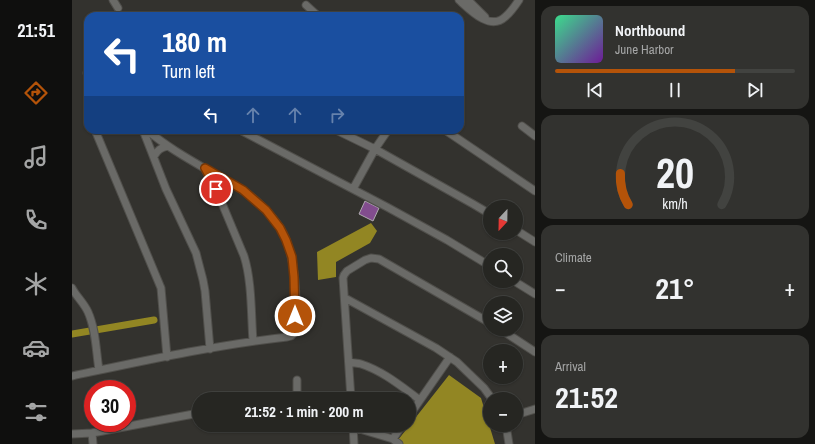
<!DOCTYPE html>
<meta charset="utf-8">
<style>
:root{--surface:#262622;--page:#32322f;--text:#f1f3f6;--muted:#a4a5a5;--line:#424340;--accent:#b45309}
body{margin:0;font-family:"Archivo Narrow",sans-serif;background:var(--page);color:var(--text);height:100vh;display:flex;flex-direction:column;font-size:15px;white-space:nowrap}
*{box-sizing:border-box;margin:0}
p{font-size:13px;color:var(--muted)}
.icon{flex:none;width:22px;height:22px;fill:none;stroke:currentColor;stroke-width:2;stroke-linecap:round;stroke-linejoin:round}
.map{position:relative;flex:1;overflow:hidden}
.details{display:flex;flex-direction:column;gap:6px;padding:6px;background:#151513;width:280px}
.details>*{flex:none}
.banner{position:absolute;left:12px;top:12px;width:380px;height:122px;border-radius:12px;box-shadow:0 1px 3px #0004,0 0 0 1px var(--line);background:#1a4fa0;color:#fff;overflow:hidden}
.needle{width:26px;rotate:202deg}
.buttons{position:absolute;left:411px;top:200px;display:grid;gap:8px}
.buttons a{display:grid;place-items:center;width:40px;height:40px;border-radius:50%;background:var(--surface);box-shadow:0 1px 3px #0004,0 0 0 1px var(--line);font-size:20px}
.speed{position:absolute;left:12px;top:380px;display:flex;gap:8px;font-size:20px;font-weight:700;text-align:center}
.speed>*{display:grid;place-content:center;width:52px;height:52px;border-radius:50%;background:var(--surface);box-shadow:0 1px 3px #0004,0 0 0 1px var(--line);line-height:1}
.speed .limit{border:6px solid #d22;background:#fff;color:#111}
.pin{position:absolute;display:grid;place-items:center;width:34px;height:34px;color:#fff;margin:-17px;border:2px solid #fff;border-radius:50%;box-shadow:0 1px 4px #0007}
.me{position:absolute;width:44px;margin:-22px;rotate:0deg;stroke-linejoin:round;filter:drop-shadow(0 0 3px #0008)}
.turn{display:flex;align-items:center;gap:14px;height:84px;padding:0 12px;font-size:18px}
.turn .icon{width:52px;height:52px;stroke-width:2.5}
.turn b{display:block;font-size:28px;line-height:34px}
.lanes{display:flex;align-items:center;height:38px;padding:0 12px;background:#0003;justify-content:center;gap:20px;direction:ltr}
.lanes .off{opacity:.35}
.big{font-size:30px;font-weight:800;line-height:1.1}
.details .widget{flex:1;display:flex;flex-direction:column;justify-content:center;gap:6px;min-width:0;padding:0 14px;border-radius:12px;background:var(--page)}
.details .dial{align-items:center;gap:0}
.dial svg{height:104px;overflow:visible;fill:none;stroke:var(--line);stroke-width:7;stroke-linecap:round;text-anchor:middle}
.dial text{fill:var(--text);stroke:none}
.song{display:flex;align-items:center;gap:12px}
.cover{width:48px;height:48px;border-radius:6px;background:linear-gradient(135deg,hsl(150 70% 55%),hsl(280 70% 35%))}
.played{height:4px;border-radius:2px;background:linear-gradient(90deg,var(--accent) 75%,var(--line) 75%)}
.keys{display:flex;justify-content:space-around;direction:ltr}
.heat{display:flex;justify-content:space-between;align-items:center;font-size:22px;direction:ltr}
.trip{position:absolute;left:120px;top:392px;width:224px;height:40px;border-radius:20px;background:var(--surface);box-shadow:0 1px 3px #0004,0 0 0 1px var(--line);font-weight:800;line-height:40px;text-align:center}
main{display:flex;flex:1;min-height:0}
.tab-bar{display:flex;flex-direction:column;width:72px;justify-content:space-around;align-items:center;background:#0f0f0e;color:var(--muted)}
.tab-bar .icon{width:28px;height:28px}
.tab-bar .selected{color:var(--accent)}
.tab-bar b{font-size:18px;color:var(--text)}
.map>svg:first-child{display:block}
.water{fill:#928623}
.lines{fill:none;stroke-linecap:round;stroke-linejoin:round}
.canal{stroke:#928623;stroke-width:7}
.building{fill:#824d8e;stroke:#afabb0}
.minor-casing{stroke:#504f4b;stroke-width:9}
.minor{stroke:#6a6a67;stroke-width:7}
.route-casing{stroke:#753606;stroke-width:10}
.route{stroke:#b45309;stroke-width:7}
</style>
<main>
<nav class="tab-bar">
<b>21:51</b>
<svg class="icon selected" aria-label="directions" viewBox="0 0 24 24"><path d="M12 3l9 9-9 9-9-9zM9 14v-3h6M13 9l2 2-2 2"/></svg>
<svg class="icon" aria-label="music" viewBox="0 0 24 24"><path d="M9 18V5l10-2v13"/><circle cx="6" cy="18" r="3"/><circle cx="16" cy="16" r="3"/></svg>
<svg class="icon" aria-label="phone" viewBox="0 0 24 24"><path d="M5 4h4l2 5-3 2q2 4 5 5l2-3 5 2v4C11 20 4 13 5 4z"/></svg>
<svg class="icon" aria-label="climate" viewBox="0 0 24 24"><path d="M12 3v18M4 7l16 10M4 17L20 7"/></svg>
<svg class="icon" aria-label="car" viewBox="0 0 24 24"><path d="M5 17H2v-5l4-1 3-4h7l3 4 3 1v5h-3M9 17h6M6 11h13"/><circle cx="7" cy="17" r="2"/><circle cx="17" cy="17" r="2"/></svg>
<svg class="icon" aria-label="filters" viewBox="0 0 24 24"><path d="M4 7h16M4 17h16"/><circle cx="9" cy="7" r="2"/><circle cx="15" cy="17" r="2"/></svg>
</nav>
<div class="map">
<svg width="463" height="444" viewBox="0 0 463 444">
<rect width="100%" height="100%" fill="#33322e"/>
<path class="water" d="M299,223l6,8 -7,12 -34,19v15l-18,3 -1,-28z
M377,375l32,23 14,46h-93l-4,-4z"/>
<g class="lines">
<path class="canal" d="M0,334l82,-14"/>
</g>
<path class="building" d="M293,201l14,7 -6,13 -14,-7z"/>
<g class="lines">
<g class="minor-casing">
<path id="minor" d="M41,0l5,8
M387,0c11,10 31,31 46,17 5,-4 10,-11 14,-17
M396,0l17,17
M234,5l12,11
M15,73l1,1
M450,126l13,10
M23,130l66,158 6,69
M71,130l23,59 30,64 7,27 2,11 5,58
M168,130l147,77 60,33 43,26
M264,130l39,19 98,55 17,10
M373,130l90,61
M82,156c4,-6 6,-8 14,-10
M133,169l11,20 28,67c8,25 7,58 9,85
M281,189l22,-40 13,-19
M444,230l19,12
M442,281l21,13
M0,288c4,8 12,15 16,24 8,18 8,39 11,58
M273,298l91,50 21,14 27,26 8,11
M428,329l35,23
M277,362c4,1 9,1 12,2 22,7 41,23 59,36
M0,376c71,-15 143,-31 215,-39l4,-1 4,-4c2,-30 2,-77 -15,-104 -8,-13 -25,-30 -38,-38 -8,-6 -17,-10 -26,-15 -24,-14 -48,-27 -69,-45
M211,399l14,-2v-17
M279,399l-8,-121 1,-3 3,-4 18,-11 6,-2 8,1 111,64
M444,415l19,-6
M337,416l41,-59
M227,425v3
M281,425l1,19
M434,425l3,19
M281,427l40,12 6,5
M20,433l1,11
M0,434l20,-1 107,-20
M321,439l9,-14"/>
</g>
<use href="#minor" class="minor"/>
</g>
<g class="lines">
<g class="route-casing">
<path id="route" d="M144,189l-11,-21 38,22 23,20 14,18 6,12 6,17 2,20 1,39"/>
</g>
<use href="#route" class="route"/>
</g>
</svg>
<div class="buttons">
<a><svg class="needle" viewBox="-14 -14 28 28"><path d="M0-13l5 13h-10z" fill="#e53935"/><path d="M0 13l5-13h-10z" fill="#a4a5a5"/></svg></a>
<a><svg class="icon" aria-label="search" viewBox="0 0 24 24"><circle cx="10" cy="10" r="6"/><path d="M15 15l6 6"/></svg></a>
<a><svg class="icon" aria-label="layers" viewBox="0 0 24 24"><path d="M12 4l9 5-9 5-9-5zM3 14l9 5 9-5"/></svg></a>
<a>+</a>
<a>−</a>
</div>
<div class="speed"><div class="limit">30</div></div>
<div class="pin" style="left:144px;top:189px;background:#d93025"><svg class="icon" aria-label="arrive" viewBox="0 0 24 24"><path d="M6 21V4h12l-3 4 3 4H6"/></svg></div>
<svg class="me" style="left:223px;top:316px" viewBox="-20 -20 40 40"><circle r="17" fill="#b45309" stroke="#fff" stroke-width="3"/><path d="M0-11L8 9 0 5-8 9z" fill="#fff"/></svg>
<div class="trip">21:52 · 1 min · 200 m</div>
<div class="banner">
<div class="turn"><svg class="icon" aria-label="left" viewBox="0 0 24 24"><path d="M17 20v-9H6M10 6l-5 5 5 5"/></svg><div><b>180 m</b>Turn left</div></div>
<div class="lanes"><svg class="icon" aria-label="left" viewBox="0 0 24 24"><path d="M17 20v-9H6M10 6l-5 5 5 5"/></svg><svg class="icon off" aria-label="ahead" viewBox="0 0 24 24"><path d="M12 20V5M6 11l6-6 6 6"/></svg><svg class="icon off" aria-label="ahead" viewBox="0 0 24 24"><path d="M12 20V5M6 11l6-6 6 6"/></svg><svg class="icon off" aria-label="right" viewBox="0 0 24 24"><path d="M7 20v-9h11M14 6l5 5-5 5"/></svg></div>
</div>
</div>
<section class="details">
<div class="widget">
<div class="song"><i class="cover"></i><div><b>Northbound</b><p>June Harbor</p></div></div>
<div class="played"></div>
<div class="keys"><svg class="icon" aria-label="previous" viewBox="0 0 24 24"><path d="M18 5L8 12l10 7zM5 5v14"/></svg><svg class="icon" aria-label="pause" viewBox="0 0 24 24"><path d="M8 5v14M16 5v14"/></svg><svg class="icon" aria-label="next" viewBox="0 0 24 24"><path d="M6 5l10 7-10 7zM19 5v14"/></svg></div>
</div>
<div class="widget dial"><svg viewBox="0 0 100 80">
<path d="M14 69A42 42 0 1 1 86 69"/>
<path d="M14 69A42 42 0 0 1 8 45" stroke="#b45309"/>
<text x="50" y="56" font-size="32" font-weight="700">20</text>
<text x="50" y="72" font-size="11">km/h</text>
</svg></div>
<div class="widget"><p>Climate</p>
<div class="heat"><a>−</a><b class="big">21°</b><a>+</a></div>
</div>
<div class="widget"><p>Arrival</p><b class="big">21:52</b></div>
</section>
</main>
